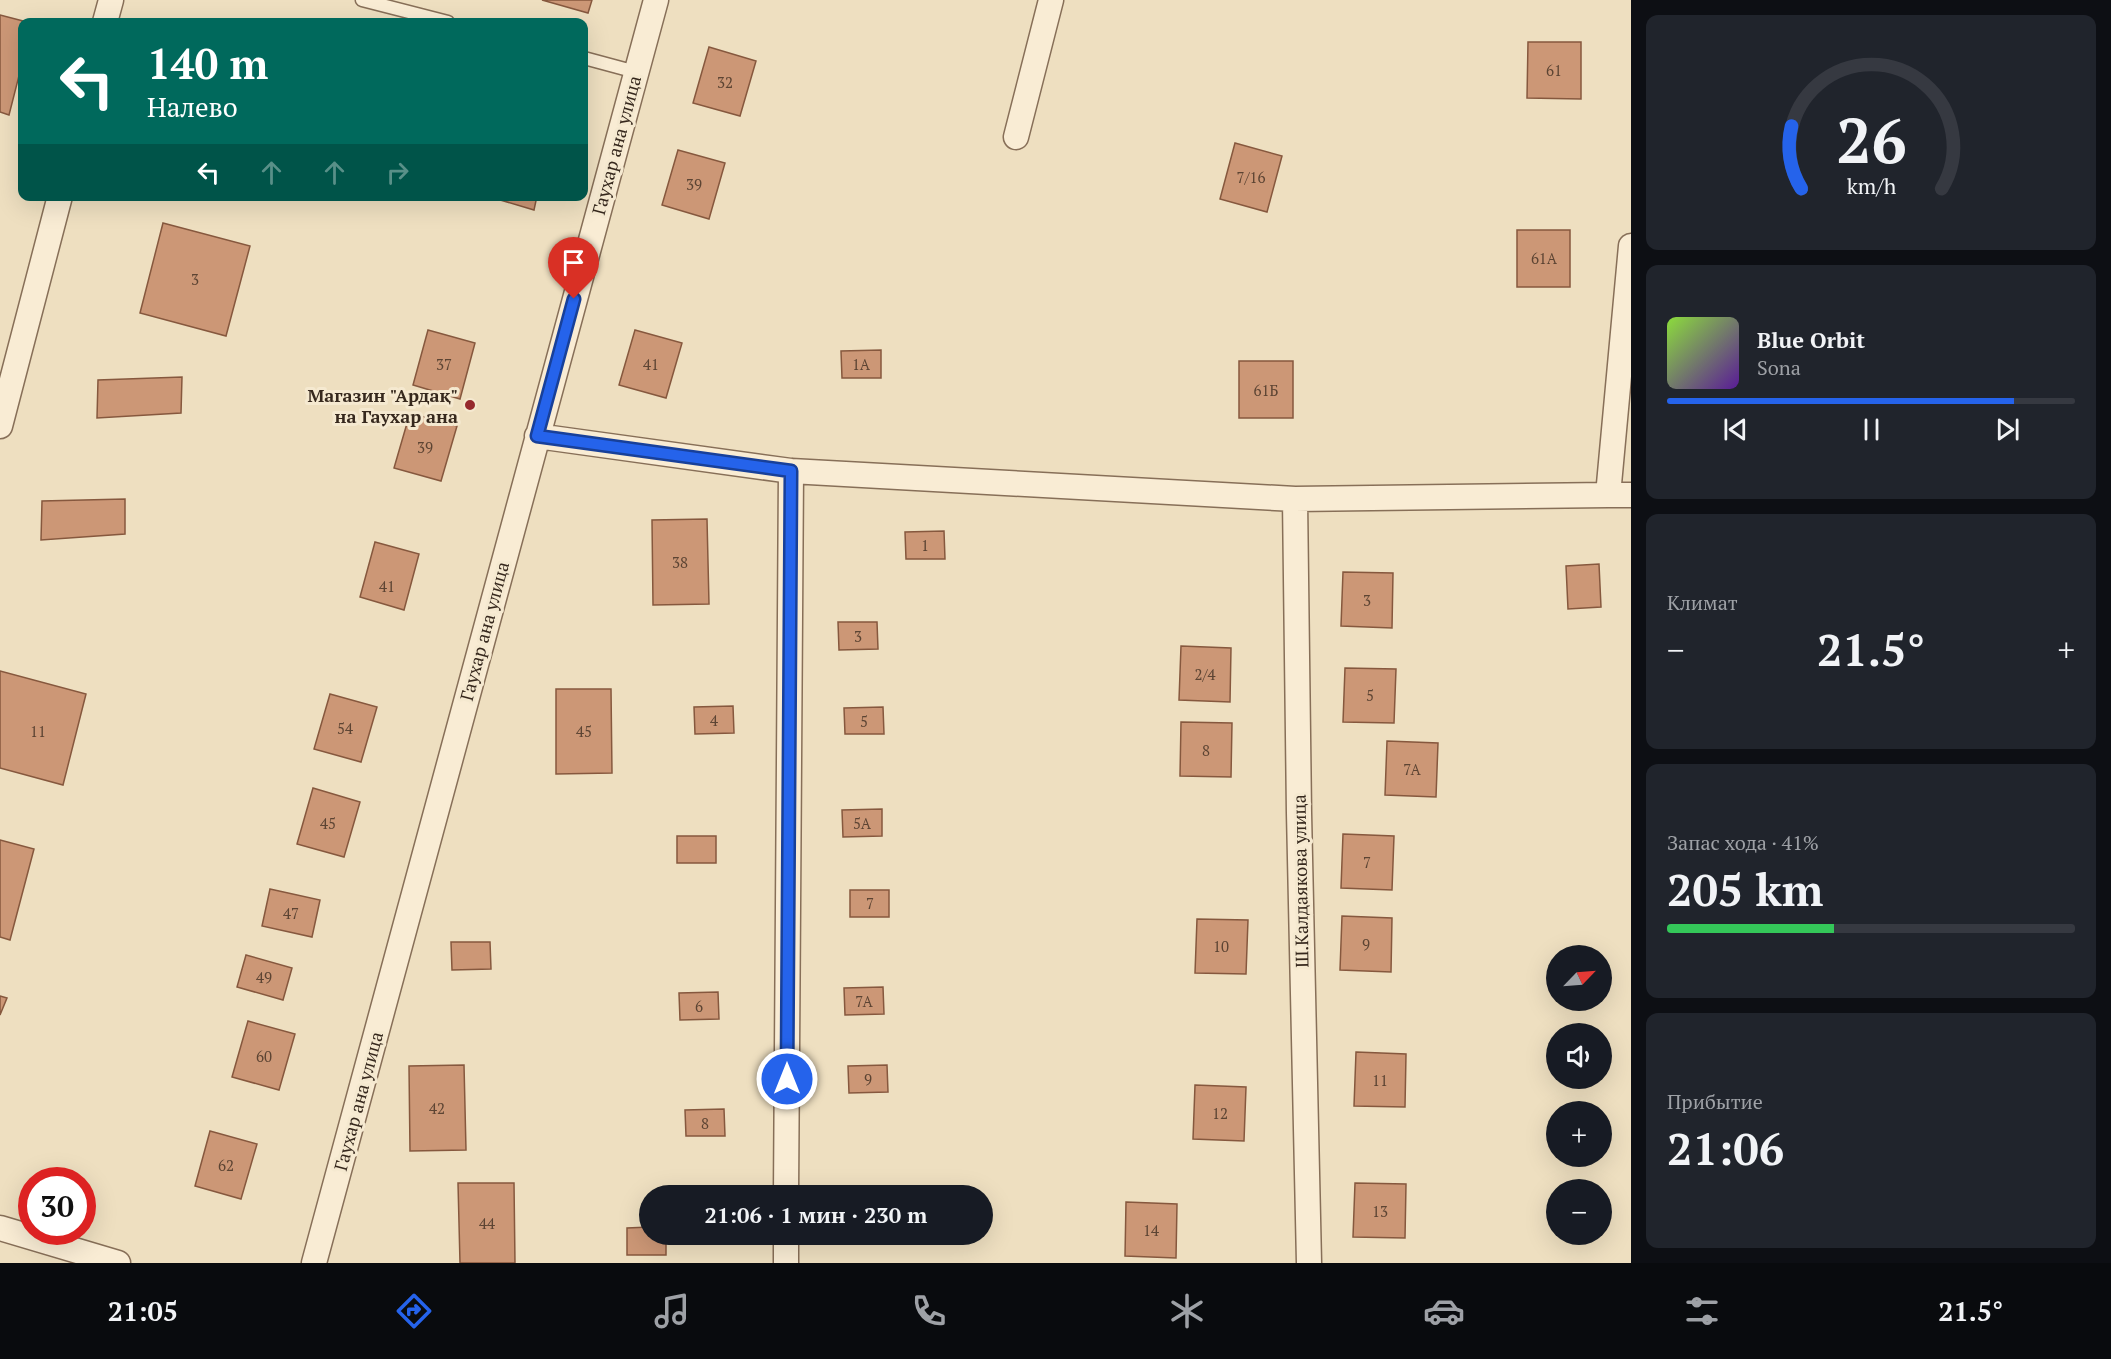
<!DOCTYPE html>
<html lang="ru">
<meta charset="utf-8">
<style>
:root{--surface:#171b24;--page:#20242c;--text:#f1f3f6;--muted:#9ea1a6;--line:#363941;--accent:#2563eb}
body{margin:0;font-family:"PT Serif",serif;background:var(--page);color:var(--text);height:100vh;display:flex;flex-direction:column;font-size:22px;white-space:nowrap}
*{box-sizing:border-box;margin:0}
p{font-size:20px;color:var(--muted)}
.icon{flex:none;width:33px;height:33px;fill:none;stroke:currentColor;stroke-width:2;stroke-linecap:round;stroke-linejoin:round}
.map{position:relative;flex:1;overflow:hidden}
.drawer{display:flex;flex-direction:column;gap:15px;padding:15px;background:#0d0f14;width:480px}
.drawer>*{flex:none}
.top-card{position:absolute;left:18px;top:18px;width:570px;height:183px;border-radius:12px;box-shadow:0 6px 24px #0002;background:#00695c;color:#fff;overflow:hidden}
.needle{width:39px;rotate:65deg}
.buttons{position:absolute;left:1546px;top:945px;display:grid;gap:12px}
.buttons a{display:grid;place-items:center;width:66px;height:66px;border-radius:50%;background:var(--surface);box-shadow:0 6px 24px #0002;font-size:30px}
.speed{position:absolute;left:18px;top:1167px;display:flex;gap:12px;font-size:30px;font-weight:700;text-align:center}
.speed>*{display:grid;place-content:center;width:78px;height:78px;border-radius:50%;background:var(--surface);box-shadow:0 6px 24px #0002;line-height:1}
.speed .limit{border:9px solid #d22;background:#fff;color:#111}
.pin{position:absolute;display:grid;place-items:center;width:51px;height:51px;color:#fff;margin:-62px -26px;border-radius:50% 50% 50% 0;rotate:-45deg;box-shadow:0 0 6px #0007}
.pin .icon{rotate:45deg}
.me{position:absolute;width:66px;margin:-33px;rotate:0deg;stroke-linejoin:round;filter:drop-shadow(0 0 4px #0008)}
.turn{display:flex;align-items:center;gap:21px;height:126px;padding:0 30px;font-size:27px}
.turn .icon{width:78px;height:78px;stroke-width:2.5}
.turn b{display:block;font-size:42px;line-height:51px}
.lanes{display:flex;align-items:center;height:57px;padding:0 30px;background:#0003;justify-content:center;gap:30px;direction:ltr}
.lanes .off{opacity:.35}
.big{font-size:45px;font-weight:800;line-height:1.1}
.drawer .card{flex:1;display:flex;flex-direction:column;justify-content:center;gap:9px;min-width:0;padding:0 21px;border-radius:12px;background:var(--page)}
.drawer .dial{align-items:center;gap:0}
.dial svg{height:156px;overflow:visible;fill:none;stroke:var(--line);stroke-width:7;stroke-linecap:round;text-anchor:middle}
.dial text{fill:var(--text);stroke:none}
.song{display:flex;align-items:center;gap:18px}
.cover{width:72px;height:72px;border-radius:9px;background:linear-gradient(135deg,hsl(90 70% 55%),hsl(270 70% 35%))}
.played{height:6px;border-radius:3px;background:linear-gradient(90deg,var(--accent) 85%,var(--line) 85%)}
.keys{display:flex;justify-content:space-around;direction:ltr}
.heat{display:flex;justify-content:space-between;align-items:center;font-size:33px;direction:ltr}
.charge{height:9px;border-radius:4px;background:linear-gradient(90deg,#34c759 41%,var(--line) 0)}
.trip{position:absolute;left:639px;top:1185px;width:354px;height:60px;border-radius:30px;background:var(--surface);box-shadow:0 6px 24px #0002;font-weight:800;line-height:60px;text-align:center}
.tabs{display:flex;height:96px;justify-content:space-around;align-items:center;background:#090b0e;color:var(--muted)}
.tabs .icon{width:42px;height:42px}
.tabs .active{color:var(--accent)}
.tabs b{font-size:27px;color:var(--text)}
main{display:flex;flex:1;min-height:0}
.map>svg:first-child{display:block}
.building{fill:#cc9776;stroke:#86583e;stroke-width:1.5}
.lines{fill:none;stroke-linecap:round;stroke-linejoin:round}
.lane-casing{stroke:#876f58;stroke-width:15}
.street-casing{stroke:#876f58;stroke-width:27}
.lane{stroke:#f9ecd4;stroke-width:12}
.street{stroke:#f9ecd4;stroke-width:24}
.route-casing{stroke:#184099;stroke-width:15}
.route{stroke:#2563eb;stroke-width:10}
.poi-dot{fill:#96292d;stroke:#f5e9d0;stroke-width:2}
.labels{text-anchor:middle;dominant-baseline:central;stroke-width:6;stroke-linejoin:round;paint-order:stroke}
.number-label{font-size:15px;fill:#5c4433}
.street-label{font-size:18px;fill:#36281d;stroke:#f5e9d0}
.poi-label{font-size:18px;font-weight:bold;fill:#36281d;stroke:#f5e9d0;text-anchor:end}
</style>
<main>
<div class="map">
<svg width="1631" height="1263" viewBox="0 0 1631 1263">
<rect width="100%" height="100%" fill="#eedfc0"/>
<path class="building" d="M542,0h50l-4,13z
M0,15l27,7h-5v42l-13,51 -9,-3z
M1528,42h53v57l-54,-1z
M709,47l47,14 -16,55 -47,-13z
M1235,143l47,13 -15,56 -47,-13z
M678,150l47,13 -16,56 -47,-14z
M487,196h50l-3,14z
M163,223l87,23 -24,90 -86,-23z
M1517,230h53v57h-53z
M428,330l47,13 -15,56 -47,-14z
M635,330l47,13 -16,55 -47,-13z
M881,350v28h-39l-1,-27z
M1239,361h54v57h-54z
M182,377l-1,36 -84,5 1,-38z
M410,413l47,13 -16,55 -47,-13z
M125,499v35l-84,6 1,-39z
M707,519l2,85 -56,1 -1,-85z
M944,531l1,28h-39l-1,-27z
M375,542l44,12 -15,56 -44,-13z
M1599,564l2,43 -33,2 -2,-43z
M1343,572l50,1 -1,55 -51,-2z
M838,622h39l1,27 -39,1z
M1181,646l50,2 -1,54 -51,-2z
M1345,668l51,1 -2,54 -51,-1z
M0,671l86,23 -23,91 -63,-17z
M556,689h55l1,84 -56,1z
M330,694l47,13 -16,55 -47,-13z
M733,706l1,27 -39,1 -1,-27z
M883,707l1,27h-39l-1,-26z
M1181,722l51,1 -1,54 -51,-1z
M1387,741l51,2 -2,54 -51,-2z
M313,788l47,14 -16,55 -47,-13z
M882,809v27l-39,1 -1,-27z
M1343,834l51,2 -2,54 -51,-2z
M677,836h39v27h-39z
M0,840l34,9 -24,91 -10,-3z
M270,889l50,11 -8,37 -50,-11z
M850,890h39v27h-39z
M1342,916l50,2 -1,54 -51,-2z
M1197,919l51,1 -2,54 -51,-1z
M451,942h39l1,27 -39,1z
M246,955l46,13 -9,32 -46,-13z
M883,987l1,27 -39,1 -1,-27z
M718,992l1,27 -39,1 -1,-27z
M0,996l7,2 -7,17z
M248,1021l47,13 -16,56 -47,-13z
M1356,1052l50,2 -1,53 -51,-1z
M464,1065l2,85 -56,1 -1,-85z
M887,1065l1,27 -39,1 -1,-27z
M1195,1085l51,2 -2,54 -51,-2z
M724,1109l1,27h-39l-1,-26z
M210,1131l47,13 -16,55 -46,-13z
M458,1183h56l1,80h-55z
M1355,1183l51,1 -1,54 -52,-1z
M1126,1202l51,2 -1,54 -51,-2z
M650,1227v7h16v21h-39v-27z"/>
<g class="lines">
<g class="lane-casing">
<path id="lane" d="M362,0l86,22
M584,58l52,14"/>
</g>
<g class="street-casing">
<path id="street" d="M105,22l6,-22
M1016,137l35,-137
M1631,246l-23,249h23
M0,426l60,-230
M537,436l254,35 504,28 313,-4
M1295,499l4,314 10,450
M786,1196l5,-725
M0,1228l118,35
M314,1263l342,-1263
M786,1263v-29"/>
</g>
<use href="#lane" class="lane"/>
<use href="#street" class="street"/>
</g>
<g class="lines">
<g class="route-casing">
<path id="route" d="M574,299l-37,137 254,35 -4,608"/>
</g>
<use href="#route" class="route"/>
</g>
<circle class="poi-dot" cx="470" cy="405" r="6"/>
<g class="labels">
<g class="number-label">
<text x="1554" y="70">61</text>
<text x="725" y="82">32</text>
<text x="1251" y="177">7/16</text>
<text x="694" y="184">39</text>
<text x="1544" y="258">61A</text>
<text x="195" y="279">3</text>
<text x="444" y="364">37</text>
<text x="651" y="364">41</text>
<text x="861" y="364">1A</text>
<text x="1266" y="390">61Б</text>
<text x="425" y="447">39</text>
<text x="925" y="545">1</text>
<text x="680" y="562">38</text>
<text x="387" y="586">41</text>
<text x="1367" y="600">3</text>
<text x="858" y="636">3</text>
<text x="1205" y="674">2/4</text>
<text x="1370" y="695">5</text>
<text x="714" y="720">4</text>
<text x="864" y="721">5</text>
<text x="345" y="728">54</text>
<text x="38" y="731">11</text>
<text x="584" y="731">45</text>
<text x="1206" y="750">8</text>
<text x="1412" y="769">7A</text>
<text x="328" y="823">45</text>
<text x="862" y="823">5A</text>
<text x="1367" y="862">7</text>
<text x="870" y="903">7</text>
<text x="291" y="913">47</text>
<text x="1366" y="944">9</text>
<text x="1221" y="946">10</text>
<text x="264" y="977">49</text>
<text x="864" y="1001">7A</text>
<text x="699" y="1006">6</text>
<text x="264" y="1056">60</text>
<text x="868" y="1079">9</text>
<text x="1380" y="1080">11</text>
<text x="437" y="1108">42</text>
<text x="1220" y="1113">12</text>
<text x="705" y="1123">8</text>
<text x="226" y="1165">62</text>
<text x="1380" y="1211">13</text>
<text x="487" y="1223">44</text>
<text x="1151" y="1230">14</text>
</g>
<g class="street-label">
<text transform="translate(616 145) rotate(-75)">Гаухар ана улица</text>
<text transform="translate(484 631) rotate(-75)">Гаухар ана улица</text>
<text transform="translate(1300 881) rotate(-91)">Ш.Калдаякова улица</text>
<text transform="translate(358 1101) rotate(-75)">Гаухар ана улица</text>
</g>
<g class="poi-label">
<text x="458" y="395">Магазин "Ардақ"<tspan x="458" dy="21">на Гаухар ана</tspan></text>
</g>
</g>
</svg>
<div class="buttons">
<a><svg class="needle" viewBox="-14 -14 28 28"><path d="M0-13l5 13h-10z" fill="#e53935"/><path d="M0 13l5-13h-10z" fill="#9ea1a6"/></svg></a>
<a><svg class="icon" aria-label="sound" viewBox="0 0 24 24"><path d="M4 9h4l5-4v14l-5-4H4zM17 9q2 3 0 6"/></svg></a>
<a>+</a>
<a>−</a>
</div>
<div class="speed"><div class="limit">30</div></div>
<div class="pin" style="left:574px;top:299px;background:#d93025"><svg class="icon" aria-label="arrive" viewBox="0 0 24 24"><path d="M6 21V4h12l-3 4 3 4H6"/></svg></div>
<svg class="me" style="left:787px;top:1079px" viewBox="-20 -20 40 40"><circle r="17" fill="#2563eb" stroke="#fff" stroke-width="3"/><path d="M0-11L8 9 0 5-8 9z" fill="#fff"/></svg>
<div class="trip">21:06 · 1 мин · 230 m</div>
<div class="top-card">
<div class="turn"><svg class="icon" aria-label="left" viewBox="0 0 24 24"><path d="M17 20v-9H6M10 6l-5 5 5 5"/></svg><div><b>140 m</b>Налево</div></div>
<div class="lanes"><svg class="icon" aria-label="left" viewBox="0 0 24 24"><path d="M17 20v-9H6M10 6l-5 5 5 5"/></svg><svg class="icon off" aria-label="ahead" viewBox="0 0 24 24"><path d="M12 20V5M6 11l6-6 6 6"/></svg><svg class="icon off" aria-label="ahead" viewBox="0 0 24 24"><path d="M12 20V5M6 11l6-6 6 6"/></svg><svg class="icon off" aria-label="right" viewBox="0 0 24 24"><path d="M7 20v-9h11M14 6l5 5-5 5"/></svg></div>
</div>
</div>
<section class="drawer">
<div class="card dial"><svg viewBox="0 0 100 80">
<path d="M14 69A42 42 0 1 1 86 69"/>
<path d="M14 69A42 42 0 0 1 9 37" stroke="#2563eb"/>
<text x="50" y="56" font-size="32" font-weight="700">26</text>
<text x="50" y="72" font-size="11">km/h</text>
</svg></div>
<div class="card">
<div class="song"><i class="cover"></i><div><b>Blue Orbit</b><p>Sona</p></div></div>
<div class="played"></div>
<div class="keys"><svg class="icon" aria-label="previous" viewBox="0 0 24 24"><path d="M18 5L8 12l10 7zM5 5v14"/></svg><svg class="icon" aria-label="pause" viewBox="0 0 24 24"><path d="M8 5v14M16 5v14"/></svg><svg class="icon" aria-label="next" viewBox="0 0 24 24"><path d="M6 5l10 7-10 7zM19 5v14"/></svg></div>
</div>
<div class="card"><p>Климат</p>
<div class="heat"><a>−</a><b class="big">21.5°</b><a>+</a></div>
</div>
<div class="card"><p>Запас хода · 41%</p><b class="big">205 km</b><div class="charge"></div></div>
<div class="card"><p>Прибытие</p><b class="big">21:06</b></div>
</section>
</main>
<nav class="tabs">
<b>21:05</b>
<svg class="icon active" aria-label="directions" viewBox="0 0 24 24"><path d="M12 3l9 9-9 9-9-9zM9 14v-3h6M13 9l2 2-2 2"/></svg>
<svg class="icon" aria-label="music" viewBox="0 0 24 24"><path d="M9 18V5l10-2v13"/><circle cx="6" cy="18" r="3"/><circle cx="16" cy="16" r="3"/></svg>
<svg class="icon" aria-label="phone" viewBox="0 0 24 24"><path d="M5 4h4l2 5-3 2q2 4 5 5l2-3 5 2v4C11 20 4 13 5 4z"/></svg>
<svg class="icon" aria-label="climate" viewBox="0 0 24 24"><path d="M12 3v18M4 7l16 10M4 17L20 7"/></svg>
<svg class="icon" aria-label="car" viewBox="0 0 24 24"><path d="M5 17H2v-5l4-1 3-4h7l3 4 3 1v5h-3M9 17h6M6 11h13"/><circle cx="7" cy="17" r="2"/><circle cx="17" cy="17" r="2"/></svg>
<svg class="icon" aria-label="filters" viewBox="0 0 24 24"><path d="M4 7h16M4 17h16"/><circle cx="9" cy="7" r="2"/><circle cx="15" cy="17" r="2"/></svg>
<b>21.5°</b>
</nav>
